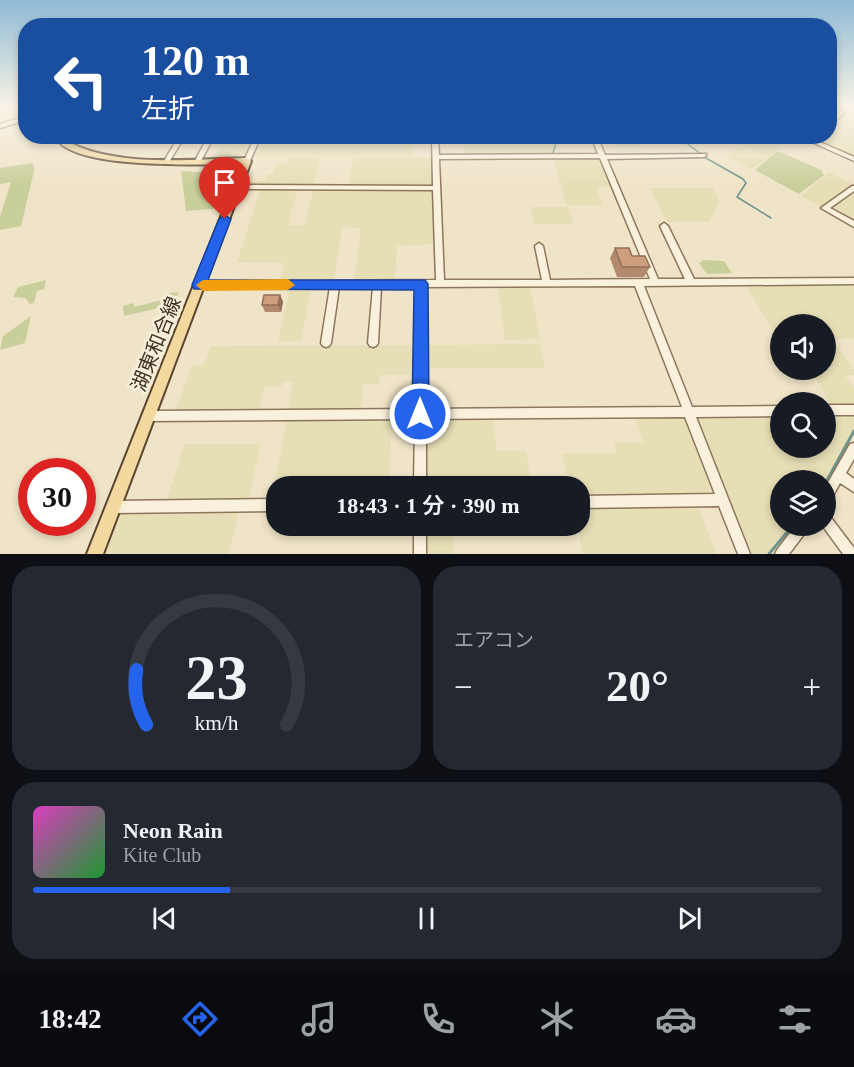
<!DOCTYPE html>
<html lang="ja">
<meta charset="utf-8">
<style>
:root{--surface:#171b24;--page:#242831;--text:#f1f3f6;--muted:#9ea1a6;--line:#363941;--accent:#2563eb}
body{margin:0;font-family:"Times New Roman","Noto Sans JP",serif;background:var(--page);color:var(--text);height:100vh;display:flex;flex-direction:column;font-size:22px;white-space:nowrap}
*{box-sizing:border-box;margin:0}
p{font-size:20px;color:var(--muted)}
.icon{flex:none;width:33px;height:33px;fill:none;stroke:currentColor;stroke-width:2;stroke-linecap:round;stroke-linejoin:round}
.map{position:relative;height:554px;overflow:hidden}
.sheet{display:flex;flex-direction:column;gap:12px;padding:12px;background:#0d0f14;flex:1}
.sheet>*{flex:none}
.top-card{position:absolute;left:18px;top:18px;width:819px;height:126px;border-radius:24px;box-shadow:0 3px 9px #0003;background:#1a4fa0;color:#fff;overflow:hidden}
.controls{position:absolute;left:770px;top:314px;display:grid;gap:12px}
.controls a{display:grid;place-items:center;width:66px;height:66px;border-radius:50%;background:var(--surface);box-shadow:0 3px 9px #0003;font-size:30px}
.speed{position:absolute;left:18px;top:458px;display:flex;gap:12px;font-size:30px;font-weight:700;text-align:center}
.speed>*{display:grid;place-content:center;width:78px;height:78px;border-radius:50%;background:var(--surface);box-shadow:0 3px 9px #0003;line-height:1}
.speed .limit{border:9px solid #d22;background:#fff;color:#111}
.pin{position:absolute;display:grid;place-items:center;width:51px;height:51px;color:#fff;margin:-62px -26px;border-radius:50% 50% 50% 0;rotate:-45deg;box-shadow:0 0 6px #0007}
.pin .icon{rotate:45deg}
.me{position:absolute;width:66px;margin:-33px;rotate:0deg;stroke-linejoin:round;filter:drop-shadow(0 0 4px #0008)}
.turn{display:flex;align-items:center;gap:21px;height:126px;padding:0 24px;font-size:27px}
.turn .icon{width:78px;height:78px;stroke-width:2.5}
.turn b{display:block;font-size:42px;line-height:51px}
.big{font-size:45px;font-weight:600;line-height:1.1}
.sheet .widget{flex:1;display:flex;flex-direction:column;justify-content:center;gap:9px;min-width:0;padding:0 21px;border-radius:24px;background:var(--page)}
.sheet .dial{align-items:center;gap:0}
.dial svg{height:156px;overflow:visible;fill:none;stroke:var(--line);stroke-width:7;stroke-linecap:round;text-anchor:middle}
.dial text{fill:var(--text);stroke:none}
.song{display:flex;align-items:center;gap:18px}
.cover{width:72px;height:72px;border-radius:9px;background:linear-gradient(135deg,hsl(310 70% 55%),hsl(130 70% 35%))}
.played{height:6px;border-radius:3px;background:linear-gradient(90deg,var(--accent) 25%,var(--line) 25%)}
.keys{display:flex;justify-content:space-around;direction:ltr}
.heat{display:flex;justify-content:space-between;align-items:center;font-size:33px;direction:ltr}
.sheet .tiles{flex:1;display:grid;gap:12px;grid-template-columns:1fr 1fr}
.widget:last-child{grid-column:span 2}
.trip{position:absolute;left:266px;top:476px;width:324px;height:60px;border-radius:24px;background:var(--surface);box-shadow:0 3px 9px #0003;font-weight:600;line-height:60px;text-align:center}
.menu{display:flex;height:96px;justify-content:space-around;align-items:center;background:#090b0e;color:var(--muted)}
.menu .icon{width:42px;height:42px}
.menu .current{color:var(--accent)}
.menu b{font-size:27px;color:var(--text)}
.map>svg:first-child{display:block}
.farmland{fill:#e6deb5}
.green{fill:#c9cf9b}
.lines{fill:none;stroke-linecap:round;stroke-linejoin:round}
.stream-far1{stroke:#6f938a;stroke-width:1.5}
.stream{stroke:#6f938a;stroke-width:3}
.minor-casing{stroke:#8d765c;stroke-width:3}
.major-casing{stroke:#5b4430;stroke-width:4}
.minor{fill:#faf1dc;fill-rule:evenodd}
.major{fill:#f3d9a0;fill-rule:evenodd}
.wall{fill:#b2896c}
.shaded-wall{fill:#916f58}
.building{fill:#cf9f7d;stroke:#916f58;stroke-width:1.5}
.route{fill:#2563eb;stroke:#184099;stroke-width:1.5}
.slow{fill:#f59e0b}
.labels{text-anchor:middle;dominant-baseline:central;stroke-width:6;stroke-linejoin:round;paint-order:stroke}
.street-label{font-size:20px;fill:#3d2e20;stroke:#f7eed8}
</style>
<div class="map">
<svg width="854" height="554" viewBox="0 0 854 554">
<rect width="100%" height="100%" fill="#f0e4c8"/>
<path class="farmland" d="M831,107h23v51l-40,-19 3,-2 13,-1v-10l16,-13z
M670,136l2,2 -33,1 7,8h-30l-2,-3h-4l-4,-7z
M212,137h41l-8,18 -7,3h-23l5,-11h-13z
M265,137h168v7h-20l-1,13h21l1,29 -85,1 4,-30h-33l-7,30 -70,-1 2,-5h19l3,-7h6l4,-11h10l1,-6h-32z
M482,137h76l-7,18 -86,1 -1,-12h19z
M756,137l24,11 -14,11 -25,-13z
M740,147l25,13 -13,9 -26,-12z
M553,158h48l12,29h-17l7,18h-36z
M829,172l25,13 -32,22 -21,-11z
M650,188h63l6,13 -10,21h-42z
M260,189l37,2 -9,34h17l8,-35h119l3,54 -38,2 -2,33h-40l6,-51 -19,-1 -8,52 -54,1 4,-17 -47,-1z
M854,191v31l-25,-14z
M531,207h37l5,17h-38z
M852,284l2,3v52h-29v-15h-45l-2,15 -32,-54z
M530,286l10,53 -35,1 -7,-53z
M290,288h21l-10,53h-23z
M825,341h9l20,29v5h-9l9,14v18h-21l-23,-38h15z
M540,344l5,24h-121v-23z
M417,345v30h-37l-1,9h-16l-2,26h-73l5,-28h-10l-2,5h-17l-6,24h-83l17,-45 12,-1 7,-19z
M854,413v16l-29,53v-2h-45v45h11l-24,29h-18l-55,-137 2,-2 84,-1v33h45v-33z
M635,416h49l3,2 30,75 -2,3 -136,2v-12h-10l-7,-32 55,-1 -3,-11h29z
M493,417l4,34h29l6,35h-107v-66l2,-2z
M392,418l-3,68h-113v14h-5l16,-81z
M185,444h76l-13,57 -82,1z
M698,505l18,49h-133l-6,-29 2,-19z
M239,509l-10,45h-127l16,-40 3,-3z
M425,525h28l1,29h-28z"/>
<path class="green" d="M776,152l7,1 38,17 3,5 -25,19 -44,-24z
M33,163v4h2l-14,59 -21,4v-13l11,-35 -11,2v-16z
M181,171l36,2 5,3 -9,33 -27,2z
M704,260l20,1 8,12 -25,1 -8,-11z
M46,280l-2,9 -7,2 -3,12 -4,1 -5,-6 -12,-1 5,-10z
M179,292l-6,13 -49,11 -1,-10 11,-3v4c12,-3 24,-6 35,-9v-5z
M31,316l-6,27 -25,7 3,-14z"/>
<g class="lines">
<path class="stream-far1" d="M677,136l24,18
M552,155l7,-19
M704,157l39,22 3,4 -9,14 34,21"/>
<path class="stream" d="M825,484l29,-53
M769,554l24,-29"/>
<g class="minor-casing">
<path id="minor" d="M830,107h2l13,6 -15,12v-5l8,-7 -8,-3z
M26,116v4l-26,8v-4z
M84,136h11l-28,10h-4l-1,-1z
M179,136h6l-16,26h-4l-1,-1z
M255,136h6l-11,25 -3,2 -2,-1 -1,-1z
M432,136h6l1,19 159,-1 -7,-18h6l8,19 101,-1v2l-2,1 -97,2 51,120h27l-25,-53 4,-3 4,3 26,53 160,-1v6l-210,2 48,121 88,-1v10l-84,1 54,137h-12l-19,-48 -140,2v-12l136,-2 -30,-77 -259,2v67h-12l1,-67 -267,2 -4,-2 -1,-3 1,-3 4,-2 267,-2 2,-122h-36l-3,56 -2,3 -3,1 -3,-1 -2,-3 5,-56h-34l-8,56 -2,3 -3,1 -3,-1 -2,-3 9,-56 -131,1 -3,-1 -1,-2 1,-2 3,-1 237,-2 -3,-90 -196,-1 -3,-2 3,-2 196,1zM600,158l50,121 -100,1 -7,-34 -4,-3 -4,3 7,34h-98l-5,-121zM635,286l47,121 -257,2v-122z
M808,136h8l-3,3 41,18v4l-47,-21 -1,-1z
M209,138l3,2 -11,21 -3,2 -2,-1 -1,-1 11,-21z
M852,186h2v5l-24,17 24,13v6l-33,-19z
M825,405h29v10h-29z
M854,443v16l-8,14 8,6v13l-14,-9 -11,20 -4,2v-17l25,-44z
M276,499v12l-162,2 -4,-2 -2,-4 2,-4 4,-2z
M825,513l4,2 25,33v6h-11l-21,-29h3z
M414,525h12v29h-12z
M796,525h14l-2,4 -19,25h-14l2,-4z"/>
</g>
<g class="major-casing">
<path id="major" d="M56,136h8l2,5c51,27 124,18 181,17l4,3 -148,393h-16l155,-390c-32,0 -175,7 -186,-28z"/>
</g>
<use href="#minor" class="minor"/>
<use href="#major" class="major"/>
</g>
<path class="wall" d="M615,248l17,8 18,11 -6,10h-27l-7,-19z
M280,295l3,7 -2,10h-16l-3,-7z"/>
<path class="shaded-wall" d="M280,295l3,7 -2,10 -3,-7z"/>
<path class="building" d="M615,248h14l3,8h13l5,11h-28z
M264,295h16l-2,10h-16z"/>
<linearGradient id="sky" x2="0" y2="1"><stop stop-color="#8fbad6"/><stop offset="0.58" stop-color="#f8f3e6"/><stop offset="1" stop-color="#f8f3e6" stop-opacity="0"/></linearGradient>
<rect width="854" height="184" fill="url(#sky)"/>
<path class="route" d="M225,215l6,4 -23,61h217l3,4 1,130 -3,5 -6,3 -6,-3 -2,-5 2,-124 -220,-1 -2,-4 27,-66z"/>
<path class="slow" d="M288,279l7,6 -7,5 -85,1 -7,-6 7,-5z"/>
<g class="labels">
<g class="street-label">
<text transform="translate(156 344) rotate(-68)">湖東和合線</text>
</g>
</g>
</svg>
<div class="controls">
<a><svg class="icon" aria-label="sound" viewBox="0 0 24 24"><path d="M4 9h4l5-4v14l-5-4H4zM17 9q2 3 0 6"/></svg></a>
<a><svg class="icon" aria-label="search" viewBox="0 0 24 24"><circle cx="10" cy="10" r="6"/><path d="M15 15l6 6"/></svg></a>
<a><svg class="icon" aria-label="layers" viewBox="0 0 24 24"><path d="M12 4l9 5-9 5-9-5zM3 14l9 5 9-5"/></svg></a>
</div>
<div class="speed"><div class="limit">30</div></div>
<div class="pin" style="left:225px;top:219px;background:#d93025"><svg class="icon" aria-label="arrive" viewBox="0 0 24 24"><path d="M6 21V4h12l-3 4 3 4H6"/></svg></div>
<svg class="me" style="left:420px;top:414px" viewBox="-20 -20 40 40"><circle r="17" fill="#2563eb" stroke="#fff" stroke-width="3"/><path d="M0-11L8 9 0 5-8 9z" fill="#fff"/></svg>
<div class="trip">18:43 · 1 分 · 390 m</div>
<div class="top-card">
<div class="turn"><svg class="icon" aria-label="left" viewBox="0 0 24 24"><path d="M17 20v-9H6M10 6l-5 5 5 5"/></svg><div><b>120 m</b>左折</div></div>
</div>
</div>
<section class="sheet">
<div class="tiles">
<div class="widget dial"><svg viewBox="0 0 100 80">
<path d="M14 69A42 42 0 1 1 86 69"/>
<path d="M14 69A42 42 0 0 1 9 41" stroke="#2563eb"/>
<text x="50" y="56" font-size="32" font-weight="700">23</text>
<text x="50" y="72" font-size="11">km/h</text>
</svg></div>
<div class="widget"><p>エアコン</p>
<div class="heat"><a>−</a><b class="big">20°</b><a>+</a></div>
</div>
<div class="widget">
<div class="song"><i class="cover"></i><div><b>Neon Rain</b><p>Kite Club</p></div></div>
<div class="played"></div>
<div class="keys"><svg class="icon" aria-label="previous" viewBox="0 0 24 24"><path d="M18 5L8 12l10 7zM5 5v14"/></svg><svg class="icon" aria-label="pause" viewBox="0 0 24 24"><path d="M8 5v14M16 5v14"/></svg><svg class="icon" aria-label="next" viewBox="0 0 24 24"><path d="M6 5l10 7-10 7zM19 5v14"/></svg></div>
</div>
</div>
</section>
<nav class="menu">
<b>18:42</b>
<svg class="icon current" aria-label="directions" viewBox="0 0 24 24"><path d="M12 3l9 9-9 9-9-9zM9 14v-3h6M13 9l2 2-2 2"/></svg>
<svg class="icon" aria-label="music" viewBox="0 0 24 24"><path d="M9 18V5l10-2v13"/><circle cx="6" cy="18" r="3"/><circle cx="16" cy="16" r="3"/></svg>
<svg class="icon" aria-label="phone" viewBox="0 0 24 24"><path d="M5 4h4l2 5-3 2q2 4 5 5l2-3 5 2v4C11 20 4 13 5 4z"/></svg>
<svg class="icon" aria-label="climate" viewBox="0 0 24 24"><path d="M12 3v18M4 7l16 10M4 17L20 7"/></svg>
<svg class="icon" aria-label="car" viewBox="0 0 24 24"><path d="M5 17H2v-5l4-1 3-4h7l3 4 3 1v5h-3M9 17h6M6 11h13"/><circle cx="7" cy="17" r="2"/><circle cx="17" cy="17" r="2"/></svg>
<svg class="icon" aria-label="filters" viewBox="0 0 24 24"><path d="M4 7h16M4 17h16"/><circle cx="9" cy="7" r="2"/><circle cx="15" cy="17" r="2"/></svg>
</nav>
